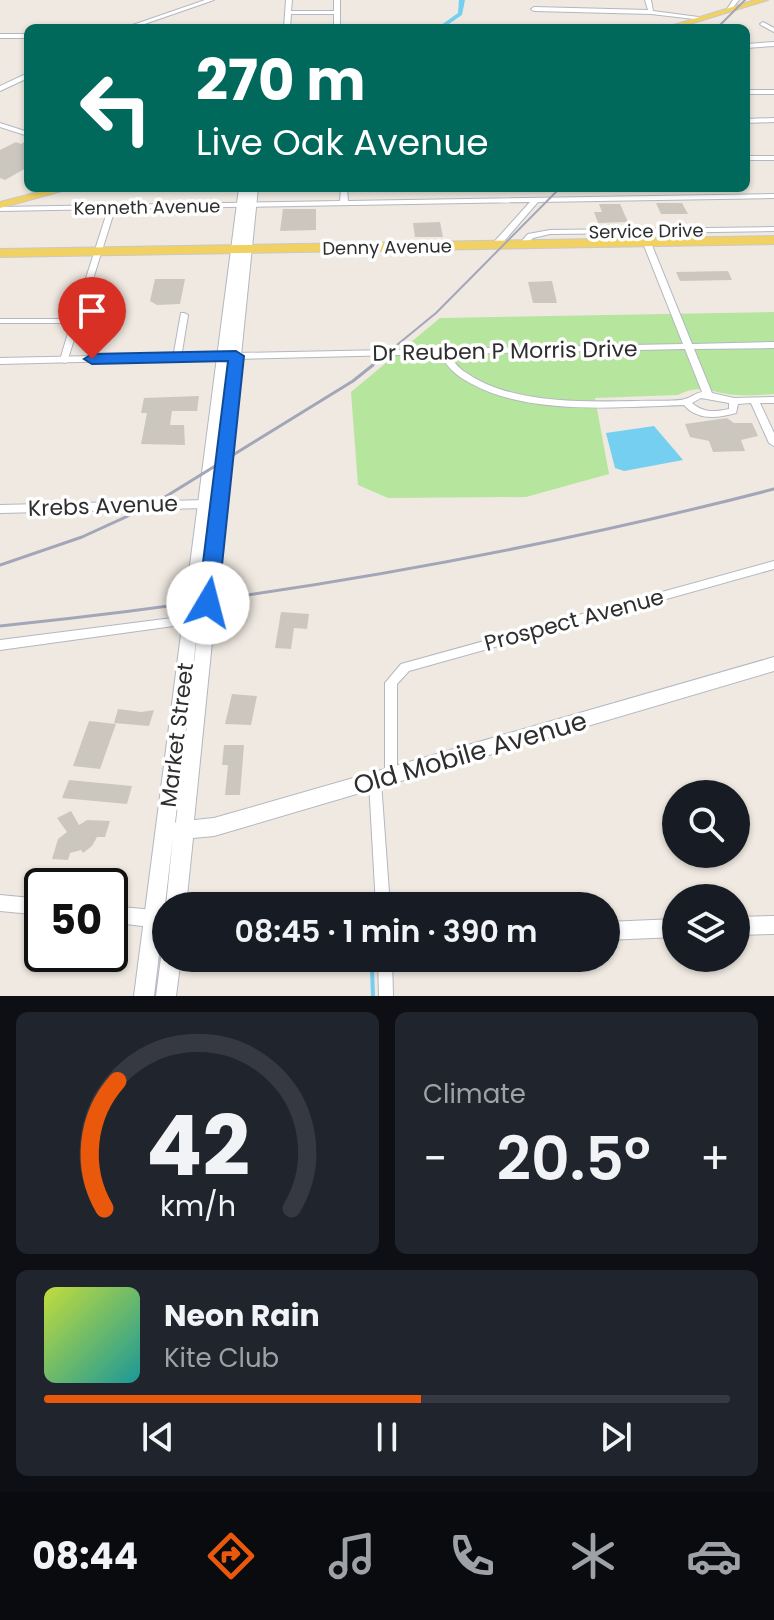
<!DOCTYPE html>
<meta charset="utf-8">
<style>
:root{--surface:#171b24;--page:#20242c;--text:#f1f3f6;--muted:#9ea1a6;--line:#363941;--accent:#ea580c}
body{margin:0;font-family:Poppins,sans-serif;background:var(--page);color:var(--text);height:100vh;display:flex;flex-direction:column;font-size:30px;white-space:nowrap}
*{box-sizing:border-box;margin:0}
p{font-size:26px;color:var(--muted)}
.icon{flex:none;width:44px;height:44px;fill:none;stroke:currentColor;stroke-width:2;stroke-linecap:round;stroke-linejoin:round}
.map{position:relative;height:996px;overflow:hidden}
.details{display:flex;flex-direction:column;gap:16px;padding:16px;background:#0d0f14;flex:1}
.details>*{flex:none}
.guide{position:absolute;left:24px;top:24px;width:726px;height:168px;border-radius:12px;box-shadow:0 2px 6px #0004;background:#00695c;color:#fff;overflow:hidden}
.buttons{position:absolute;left:662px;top:780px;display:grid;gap:16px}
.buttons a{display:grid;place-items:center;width:88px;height:88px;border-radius:50%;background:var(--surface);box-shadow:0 2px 6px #0004;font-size:40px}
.speed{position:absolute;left:24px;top:868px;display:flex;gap:16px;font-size:40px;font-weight:700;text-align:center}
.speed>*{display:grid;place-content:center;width:104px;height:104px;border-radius:50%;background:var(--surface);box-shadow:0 2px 6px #0004;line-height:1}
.speed .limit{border:4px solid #111;border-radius:12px;background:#fff;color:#111}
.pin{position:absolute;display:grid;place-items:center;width:68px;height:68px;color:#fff;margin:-82px -34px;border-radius:50% 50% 50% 0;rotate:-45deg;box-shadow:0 0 8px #0007}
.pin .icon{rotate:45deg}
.me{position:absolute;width:88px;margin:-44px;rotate:8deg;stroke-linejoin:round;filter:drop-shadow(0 0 6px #0008)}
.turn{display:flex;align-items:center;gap:28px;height:168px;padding:0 40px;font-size:36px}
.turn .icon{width:104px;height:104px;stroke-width:2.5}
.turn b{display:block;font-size:56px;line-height:68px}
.big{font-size:60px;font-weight:600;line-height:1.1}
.details .widget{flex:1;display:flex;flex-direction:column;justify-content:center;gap:12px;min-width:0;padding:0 28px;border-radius:12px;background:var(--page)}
.details .dial{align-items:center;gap:0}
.dial svg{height:208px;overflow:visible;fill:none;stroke:var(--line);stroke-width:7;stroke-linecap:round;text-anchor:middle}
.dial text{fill:var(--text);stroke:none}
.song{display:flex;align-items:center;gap:24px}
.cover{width:96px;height:96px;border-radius:12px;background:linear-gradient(135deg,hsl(70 70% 55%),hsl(180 70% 35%))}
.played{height:8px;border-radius:4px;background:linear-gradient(90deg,var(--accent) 55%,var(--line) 55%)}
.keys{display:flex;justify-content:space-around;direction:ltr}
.heat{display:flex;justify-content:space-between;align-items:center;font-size:44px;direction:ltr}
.details .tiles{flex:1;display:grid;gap:16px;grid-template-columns:1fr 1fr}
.widget:last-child{grid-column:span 2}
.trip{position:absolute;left:152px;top:892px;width:468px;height:80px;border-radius:40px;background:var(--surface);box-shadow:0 2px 6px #0004;font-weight:600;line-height:80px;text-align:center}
.dock{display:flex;height:128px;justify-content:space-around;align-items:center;background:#090b0e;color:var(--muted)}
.dock .icon{width:56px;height:56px}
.dock .on{color:var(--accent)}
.dock b{font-size:36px;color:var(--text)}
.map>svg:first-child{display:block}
.green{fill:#b6e59e}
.water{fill:#75cff0}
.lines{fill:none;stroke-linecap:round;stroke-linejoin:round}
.stream{stroke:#75cff0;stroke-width:4}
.canal{fill:#75cff0;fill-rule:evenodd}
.building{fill:#cbc7bf}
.minor-casing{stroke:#b4b7c1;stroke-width:2}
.tertiary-casing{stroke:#b4b7c1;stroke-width:2}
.secondary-casing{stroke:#b4b7c1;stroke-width:2}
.primary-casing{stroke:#c9c9c9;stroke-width:2}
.minor{fill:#fff;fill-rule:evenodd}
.tertiary{fill:#fff;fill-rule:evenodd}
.secondary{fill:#fff;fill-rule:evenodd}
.primary{fill:#f2d163;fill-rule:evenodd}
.rail-far1{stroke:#a3a6b8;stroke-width:2}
.rail{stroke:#a3a6b8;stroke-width:3}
.route{fill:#1a73e8;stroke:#114b97;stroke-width:2}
.labels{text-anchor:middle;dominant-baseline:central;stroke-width:7;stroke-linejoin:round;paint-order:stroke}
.far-street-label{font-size:18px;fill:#2e2e2e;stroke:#fff}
.street-label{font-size:22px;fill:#2e2e2e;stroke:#fff}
.near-street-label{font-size:26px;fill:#2e2e2e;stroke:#fff}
</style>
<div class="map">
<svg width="774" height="996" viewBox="0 0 774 996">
<rect width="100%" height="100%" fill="#efe9e1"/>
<path class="green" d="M774,312v82c-13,1 -27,2 -39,1 -22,-2 -34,-12 -57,0l-83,3 14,76 -83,23 -138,1 -30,-13 -7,-93 89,-74z"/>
<path class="water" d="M654,426l29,34 -59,11 -9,-3 -9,-35z"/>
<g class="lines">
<path class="stream" d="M372,969l1,27"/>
<path class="canal" d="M459,0h6l-3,15 -19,13h-6l21,-15z"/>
</g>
<path class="building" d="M28,140v27l-23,13 -5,-2v-28l16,-8 5,2z
M656,203h26l6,11h-27z
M599,204h21l8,18 -30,1 -4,-11h8z
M283,209h33v21l-36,1z
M440,222l3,15h-28l-2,-14z
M728,271l4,9 -52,1 -4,-9z
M155,279h30l-5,25 -23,1 -7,-4z
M552,281l5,22h-24l-5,-21z
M199,396l-2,15h-25l-2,14h14l1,20 -44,-1 6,-31h-6l3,-15z
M727,418l7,5h18l6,13 -17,4 4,11 -32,1 -4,-11 -19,-4 -5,-13z
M281,612l28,2 -2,15 -13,-1 -3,21 -16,-1z
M232,694l25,2 -6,29 -26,-1z
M118,709l23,3 13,-2 -5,16 -35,-3z
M89,721l27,3 -16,45 -27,-3z
M224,745h20l-4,50h-15l3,-30h-6z
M69,780l63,6 -5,18 -65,-6z
M71,811l8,14 8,-5 23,1 -5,16h-8l-5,9 -9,7 -2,-3 -11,3 -2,7 -16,-1 6,-20 9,-7 -10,-14z"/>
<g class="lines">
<g class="minor-casing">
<path id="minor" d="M286,0h6l-1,11h43v-11h6v28h-6v-14h-43l-1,14h-6z
M645,0h6l2,11 53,7 -3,2 -52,-6 -117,-3 -3,-2 3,-2 114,3z
M733,0h6l-10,12h-4z
M763,22l11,6v4l-13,-7 -1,-1z
M0,34h28v4h-28z
M774,42v4l-28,2v-4z
M746,90h28v4h-28z
M774,118v4l-28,1v-4z
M0,123l28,9v4l-28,-9z
M746,156h28v4h-28z
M341,188h6l1,13 426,-7v4l-236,4 -39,45h-6v-4l37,-41 -415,7 -48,153 -3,1 -4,-3 11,-37h-71v-4h73l35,-110 -108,2v-4l340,-6z
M774,227v4l-127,2 45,111 82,-2v6l-80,1 18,44 22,5 40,-1v6h-14l14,30v13l-5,-3 -18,-40 -13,1 -2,9c-18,5 -38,8 -52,-8 -64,2 -156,11 -214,-22 -5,-3 -11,-6 -15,-10 -6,-5 -11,-12 -16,-19l-203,5 -4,-3 4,-3 447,-9 -44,-111 -89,1 -17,4 -11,9 -4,-2 10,-11 22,-4zM685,349l17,43c-7,1 -10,5 -17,7 -9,3 -38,1 -50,2 -53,1 -125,3 -170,-29 -7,-4 -12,-12 -17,-18zM701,398l28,5v6c-14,3 -26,4 -37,-6z
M181,313h3l4,2 -7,43 -4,3 -4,-3z
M774,561v8l-365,102 -12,13v93l-1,4 -5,2 -5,-2 -1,-4v-94l16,-19z
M188,616l4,1 2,3 -2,3 -4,1 -188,26v-10z
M375,776l5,2 1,4 9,124h-14l-7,-124 1,-4z
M378,958h14l1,38h-14z"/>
</g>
<g class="tertiary-casing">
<path id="tertiary" d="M205,0h9l-81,28h-9z
M28,73v5l-28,13v-5z
M233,353l5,3 -1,2 -237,6v-6z
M206,500l6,4 -6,4 -206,5v-8z
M0,895l42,4v16l-42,-4z
M110,906l56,5v18l-56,-7z
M774,916v18l-38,1v-18z
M676,919v18l-70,3v-18z"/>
</g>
<g class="secondary-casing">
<path id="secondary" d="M239,188h19l-64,632 20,-2 560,-161v14l-560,165 -21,2 -7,68h-20l7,-69 -19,159h-20zM218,451l-42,371 -1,1z
M166,950v8h15l-5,38h-20l5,-38z"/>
</g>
<g class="primary-casing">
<path id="primary" d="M755,0h13l-91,28h-13z
M54,188h19l-73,20v-6z
M774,236v8l-774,13v-8z"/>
</g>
<use href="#minor" class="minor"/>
<use href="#tertiary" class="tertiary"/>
<use href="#secondary" class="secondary"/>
<use href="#primary" class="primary"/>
<path class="rail-far1" d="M717,28l28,-28
M370,367l66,-54 124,-125"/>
<path class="rail" d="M0,565l82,-28 70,-32 201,-124 20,-16
M0,626c262,-27 519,-71 774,-137"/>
</g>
<path class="route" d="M236,351l8,5 -26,247 -3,6h-15l-2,-6 30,-242 -136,3 -8,-5 8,-5z"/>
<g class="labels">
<g class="far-street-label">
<text transform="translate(147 207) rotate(-1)">Kenneth Avenue</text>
<text transform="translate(646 231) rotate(-1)">Service Drive</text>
<text transform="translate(387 247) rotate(-1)">Denny Avenue</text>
</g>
<g class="street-label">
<text transform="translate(505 351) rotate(-1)">Dr Reuben P Morris Drive</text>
<text transform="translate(103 506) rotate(-2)">Krebs Avenue</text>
<text transform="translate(574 620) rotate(-15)">Prospect Avenue</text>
<text transform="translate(177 735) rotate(-83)">Market Street</text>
</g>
<g class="near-street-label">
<text transform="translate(470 753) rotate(-16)">Old Mobile Avenue</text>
</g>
</g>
</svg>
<div class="buttons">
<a><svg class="icon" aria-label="search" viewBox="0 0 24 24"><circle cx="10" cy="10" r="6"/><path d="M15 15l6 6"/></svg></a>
<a><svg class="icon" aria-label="layers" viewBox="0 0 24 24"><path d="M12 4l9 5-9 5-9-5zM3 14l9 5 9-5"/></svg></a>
</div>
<div class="speed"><div class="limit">50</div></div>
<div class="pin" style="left:92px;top:359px;background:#d93025"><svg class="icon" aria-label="arrive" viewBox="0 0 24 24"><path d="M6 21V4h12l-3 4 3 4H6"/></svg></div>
<svg class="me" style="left:208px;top:603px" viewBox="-20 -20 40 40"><circle r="19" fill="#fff"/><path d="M0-13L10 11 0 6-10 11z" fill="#1a73e8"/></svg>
<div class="trip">08:45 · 1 min · 390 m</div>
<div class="guide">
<div class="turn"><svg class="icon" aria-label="left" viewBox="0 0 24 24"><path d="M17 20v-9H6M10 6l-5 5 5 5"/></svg><div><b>270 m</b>Live Oak Avenue</div></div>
</div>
</div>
<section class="details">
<div class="tiles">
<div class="widget dial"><svg viewBox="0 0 100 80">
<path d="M14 69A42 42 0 1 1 86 69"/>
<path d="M14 69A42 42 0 0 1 19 20" stroke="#ea580c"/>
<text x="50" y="56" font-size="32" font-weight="700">42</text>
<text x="50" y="72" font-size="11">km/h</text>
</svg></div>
<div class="widget"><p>Climate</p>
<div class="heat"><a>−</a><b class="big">20.5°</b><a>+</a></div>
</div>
<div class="widget">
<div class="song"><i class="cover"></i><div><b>Neon Rain</b><p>Kite Club</p></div></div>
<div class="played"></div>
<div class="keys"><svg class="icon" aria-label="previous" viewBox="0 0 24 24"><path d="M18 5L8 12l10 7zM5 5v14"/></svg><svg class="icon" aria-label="pause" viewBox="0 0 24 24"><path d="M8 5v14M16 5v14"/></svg><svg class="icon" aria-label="next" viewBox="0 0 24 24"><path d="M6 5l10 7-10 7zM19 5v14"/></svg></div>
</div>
</div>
</section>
<nav class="dock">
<b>08:44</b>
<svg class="icon on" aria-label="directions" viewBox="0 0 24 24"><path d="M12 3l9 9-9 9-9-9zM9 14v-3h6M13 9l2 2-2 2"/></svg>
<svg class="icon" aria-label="music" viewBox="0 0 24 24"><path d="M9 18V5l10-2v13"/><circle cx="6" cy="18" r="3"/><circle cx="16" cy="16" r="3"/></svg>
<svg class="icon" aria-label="phone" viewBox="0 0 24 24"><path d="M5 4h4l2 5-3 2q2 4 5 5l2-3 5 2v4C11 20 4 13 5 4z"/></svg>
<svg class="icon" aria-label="climate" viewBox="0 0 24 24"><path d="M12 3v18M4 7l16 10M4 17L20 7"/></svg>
<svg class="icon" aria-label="car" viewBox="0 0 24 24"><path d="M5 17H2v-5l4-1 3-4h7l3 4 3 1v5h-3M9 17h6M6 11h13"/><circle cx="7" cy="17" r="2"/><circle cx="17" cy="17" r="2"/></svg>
</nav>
